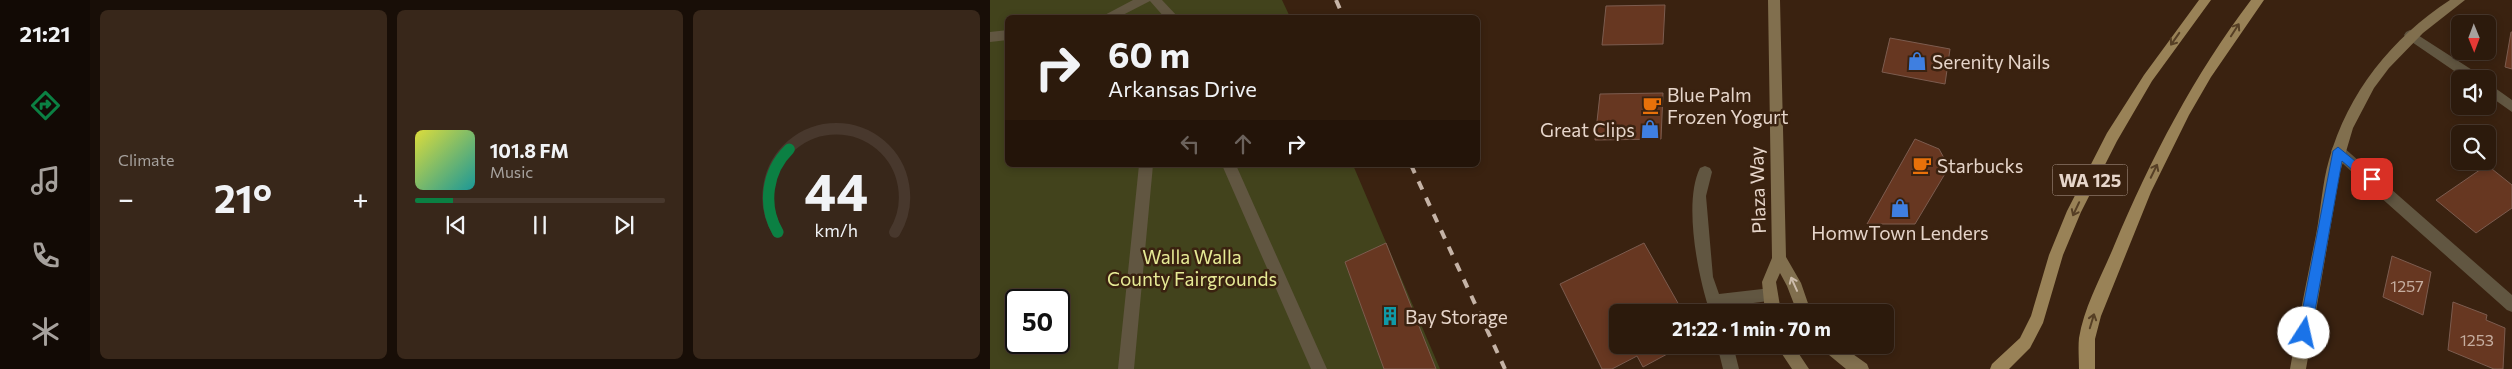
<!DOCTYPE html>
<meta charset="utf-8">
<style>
:root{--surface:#2c1a0c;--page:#38271a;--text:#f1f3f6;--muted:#a6a19d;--line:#48382d;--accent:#0b8043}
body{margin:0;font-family:Commissioner,sans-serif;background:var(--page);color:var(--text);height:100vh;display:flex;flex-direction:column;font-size:19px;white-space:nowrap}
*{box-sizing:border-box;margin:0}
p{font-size:16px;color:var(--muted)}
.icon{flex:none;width:28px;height:28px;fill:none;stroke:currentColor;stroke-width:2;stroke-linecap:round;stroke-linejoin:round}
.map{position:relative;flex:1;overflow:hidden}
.details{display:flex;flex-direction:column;gap:10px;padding:10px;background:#180e07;width:900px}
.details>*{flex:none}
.top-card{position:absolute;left:15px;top:15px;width:475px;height:152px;border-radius:8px;box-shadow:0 2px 8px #0003,0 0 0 1px var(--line);background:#2c1a0c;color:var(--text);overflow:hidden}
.needle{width:32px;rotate:179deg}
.tools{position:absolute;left:1461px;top:15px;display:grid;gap:10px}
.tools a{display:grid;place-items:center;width:45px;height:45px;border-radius:8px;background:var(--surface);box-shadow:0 2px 8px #0003,0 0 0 1px var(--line);font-size:25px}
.speed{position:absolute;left:15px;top:289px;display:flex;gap:10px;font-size:25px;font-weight:700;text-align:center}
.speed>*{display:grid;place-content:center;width:65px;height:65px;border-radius:50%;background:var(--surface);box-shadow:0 2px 8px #0003,0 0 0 1px var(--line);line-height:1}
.speed .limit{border:2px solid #111;border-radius:8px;background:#fff;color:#111}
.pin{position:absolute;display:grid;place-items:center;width:42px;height:42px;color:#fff;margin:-21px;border-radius:10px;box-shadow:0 2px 8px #0006}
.me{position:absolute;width:55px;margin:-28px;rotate:10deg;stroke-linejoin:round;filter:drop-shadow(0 0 4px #0008)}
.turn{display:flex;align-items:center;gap:18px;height:105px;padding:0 20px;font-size:22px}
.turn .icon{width:65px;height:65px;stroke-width:2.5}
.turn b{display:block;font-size:35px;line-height:42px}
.lanes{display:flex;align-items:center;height:48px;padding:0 20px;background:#0003;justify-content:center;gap:25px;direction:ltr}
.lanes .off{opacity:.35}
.big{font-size:38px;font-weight:700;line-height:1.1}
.details .tile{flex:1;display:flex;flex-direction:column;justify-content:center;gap:8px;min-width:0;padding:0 18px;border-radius:8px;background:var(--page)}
.details .dial{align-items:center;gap:0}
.dial svg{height:130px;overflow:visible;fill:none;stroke:var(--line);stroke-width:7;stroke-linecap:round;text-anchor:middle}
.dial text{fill:var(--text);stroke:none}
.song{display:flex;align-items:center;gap:15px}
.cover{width:60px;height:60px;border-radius:8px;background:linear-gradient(135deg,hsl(60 70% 55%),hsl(180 70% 35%))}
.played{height:5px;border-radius:2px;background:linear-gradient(90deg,var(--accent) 15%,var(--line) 15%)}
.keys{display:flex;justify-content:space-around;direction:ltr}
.heat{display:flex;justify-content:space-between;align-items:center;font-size:28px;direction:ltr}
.details .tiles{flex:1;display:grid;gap:10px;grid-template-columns:repeat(3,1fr)}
.trip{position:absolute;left:619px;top:304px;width:285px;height:50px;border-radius:8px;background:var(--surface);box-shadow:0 2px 8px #0003,0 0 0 1px var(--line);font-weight:700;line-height:50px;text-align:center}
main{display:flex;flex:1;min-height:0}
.menu{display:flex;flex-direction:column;width:90px;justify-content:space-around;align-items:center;background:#120a05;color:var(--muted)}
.menu .icon{width:35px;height:35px}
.menu .on{color:var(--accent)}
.menu b{font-size:22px;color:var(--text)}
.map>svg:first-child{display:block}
.green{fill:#42431c;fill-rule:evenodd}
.building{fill:#673721;stroke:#7c5c4f}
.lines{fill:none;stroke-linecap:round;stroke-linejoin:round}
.service{fill:#615641;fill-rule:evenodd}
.minor{fill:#615641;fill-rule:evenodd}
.secondary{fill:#816f4e;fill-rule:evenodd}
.primary{fill:#998257;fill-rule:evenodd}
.rail{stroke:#c5b3a6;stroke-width:4;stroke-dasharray:9 9;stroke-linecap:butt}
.oneway{stroke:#563f25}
.oneway2{stroke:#cdbcab}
.route{fill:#1a73e8;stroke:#114b97}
.labels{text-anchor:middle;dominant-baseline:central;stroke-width:5;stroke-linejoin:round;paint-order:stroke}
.number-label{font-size:16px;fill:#c6aea0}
.shield{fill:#3a2210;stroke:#b29f92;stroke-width:1}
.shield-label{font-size:18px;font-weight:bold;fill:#e6d5ca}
.poi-label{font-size:19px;fill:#e6d5ca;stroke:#3a2210;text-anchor:start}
.street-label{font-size:19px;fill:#e6d5ca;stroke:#3a2210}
.park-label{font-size:19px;fill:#e6ea95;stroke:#3a2210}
</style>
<main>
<nav class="menu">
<b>21:21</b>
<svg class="icon on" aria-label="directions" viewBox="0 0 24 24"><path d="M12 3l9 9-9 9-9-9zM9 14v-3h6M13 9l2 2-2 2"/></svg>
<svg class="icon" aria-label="music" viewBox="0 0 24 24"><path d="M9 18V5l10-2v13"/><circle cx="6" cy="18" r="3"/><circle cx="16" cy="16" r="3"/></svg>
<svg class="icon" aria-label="phone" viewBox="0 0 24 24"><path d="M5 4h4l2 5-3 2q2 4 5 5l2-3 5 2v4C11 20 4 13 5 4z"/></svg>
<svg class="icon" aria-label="climate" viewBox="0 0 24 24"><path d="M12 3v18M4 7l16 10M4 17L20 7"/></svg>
</nav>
<section class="details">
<div class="tiles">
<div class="tile"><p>Climate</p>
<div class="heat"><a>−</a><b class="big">21°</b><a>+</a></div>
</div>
<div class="tile">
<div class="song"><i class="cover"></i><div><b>101.8 FM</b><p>Music</p></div></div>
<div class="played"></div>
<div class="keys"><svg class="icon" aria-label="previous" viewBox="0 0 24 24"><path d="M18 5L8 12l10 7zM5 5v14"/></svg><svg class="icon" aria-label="pause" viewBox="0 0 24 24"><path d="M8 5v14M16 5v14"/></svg><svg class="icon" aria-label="next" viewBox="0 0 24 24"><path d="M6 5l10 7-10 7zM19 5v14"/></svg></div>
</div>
<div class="tile dial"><svg viewBox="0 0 100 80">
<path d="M14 69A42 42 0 1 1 86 69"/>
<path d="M14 69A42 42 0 0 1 21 18" stroke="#0b8043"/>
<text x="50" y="56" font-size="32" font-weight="700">44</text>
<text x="50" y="72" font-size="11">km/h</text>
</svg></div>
</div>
</section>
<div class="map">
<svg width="1522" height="369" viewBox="0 0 1522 369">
<rect width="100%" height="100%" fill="#3a2210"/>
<path class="green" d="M0,0h292l8,17 -282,1v147h345l87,204h-450zM26,300h43v42h-43z"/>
<path class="building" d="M675,5l-2,39 -61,1 4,-39z
M1521,32h1v37l-7,-2z
M900,38l60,11 -5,35 -63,-12z
M673,93l-2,46 -66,1 5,-46z
M925,139l24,10 10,18 -34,57h-48z
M1497,165l25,20v23l-36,25 -40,-33z
M396,243l50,126h-52l-39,-107z
M654,243l39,69h-65v33h66l-41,22 -6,-11 -25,13h-10l-42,-85z
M1402,256l39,16 -8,43 -40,-18z
M1463,302l34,13 -1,5 19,8 -2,41h-9l-46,-19z"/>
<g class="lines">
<path class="service" d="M143,0h29l17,18h-14l-15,-17 -33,17h-18z
M18,30v10l-18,2v-10z
M149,165h14l-19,204h-16z
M232,165h14l91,204h-16z
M715,166l5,2 2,4 -6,24 7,81 6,17 52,-6 5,2 2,5 -2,5 -53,7 1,5h-14c-12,-35 -27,-110 -10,-144z
M727,345h16l6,24h-16z"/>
<path class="minor" d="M1420,30l70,45 2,4h-16l-60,-41 -2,-3 2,-3z
M1498,83l24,17v12l-24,-17z
M1348,145l5,2 169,148v17l-5,-2 -174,-155 -2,-4 2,-4z"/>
<path class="secondary" d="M778,0h12l6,257 15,26 10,29h-14l-10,-26 -7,-13 -4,9 5,30h-16l-3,-30 10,-24z
M1460,0h15l-42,33 -34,35 -15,20 -21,40 -13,44 -34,197h-16c8,-45 17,-90 26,-134 5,-25 6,-51 13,-75 19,-68 63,-122 121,-160z
M786,345h17l16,24h-17z
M830,345h20l27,19 2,5h-23l-23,-19z"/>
<path class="primary" d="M1209,0h12l-59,81 -35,60 -36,71 -18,43 -20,68 -13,25 -21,21h-19l2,-5 28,-26 11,-22 18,-61 18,-44 40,-78 37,-58z
M1261,0h13l-53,77 -22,38 -38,77 -50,124 -6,23v30h-16c0,-10 -1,-21 0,-31 5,-31 23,-63 35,-92 37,-88 80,-171 137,-246z"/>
<path class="rail" d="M346,0l8,18
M421,165l94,204"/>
</g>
<defs><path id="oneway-shaft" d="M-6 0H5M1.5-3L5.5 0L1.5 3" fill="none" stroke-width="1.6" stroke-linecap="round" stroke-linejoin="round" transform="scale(1.25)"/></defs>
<g class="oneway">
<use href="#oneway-shaft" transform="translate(1245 30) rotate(-57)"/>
<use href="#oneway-shaft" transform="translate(1185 39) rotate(125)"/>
<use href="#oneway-shaft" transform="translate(1164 171) rotate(-64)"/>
<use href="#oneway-shaft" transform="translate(1086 209) rotate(115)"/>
<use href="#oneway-shaft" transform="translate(1102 321) rotate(-73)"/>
</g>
<use class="oneway2" href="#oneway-shaft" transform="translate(804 284) rotate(-114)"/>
<path class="route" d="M1348,147l39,32 -1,4h-8l-26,-22 -31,172 -2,4 -5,2 -4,-2 -2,-4 35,-182z"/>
<defs>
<g id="shop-bare" transform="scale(1.5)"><path d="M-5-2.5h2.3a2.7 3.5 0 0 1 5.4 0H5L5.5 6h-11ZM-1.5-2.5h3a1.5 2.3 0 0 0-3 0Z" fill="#3f7fe0" stroke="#3a2210" stroke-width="2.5" paint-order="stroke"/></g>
<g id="cafe-bare" transform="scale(1.5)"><path d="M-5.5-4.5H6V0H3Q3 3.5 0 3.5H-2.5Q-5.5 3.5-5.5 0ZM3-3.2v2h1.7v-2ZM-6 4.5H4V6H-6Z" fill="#e8710a" stroke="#3a2210" stroke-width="2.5" paint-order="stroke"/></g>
<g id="building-bare" transform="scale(1.5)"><path d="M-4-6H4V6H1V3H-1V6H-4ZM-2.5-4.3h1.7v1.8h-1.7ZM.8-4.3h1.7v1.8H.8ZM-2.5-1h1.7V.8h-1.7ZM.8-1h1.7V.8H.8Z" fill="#0f9aa8" stroke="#3a2210" stroke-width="2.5" paint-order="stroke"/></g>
</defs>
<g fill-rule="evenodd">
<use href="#shop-bare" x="927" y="61"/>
<use href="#cafe-bare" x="662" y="105"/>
<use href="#shop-bare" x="660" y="129"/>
<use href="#cafe-bare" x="932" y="165"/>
<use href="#shop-bare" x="910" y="208"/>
<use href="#building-bare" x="400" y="316"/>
</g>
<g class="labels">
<g class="number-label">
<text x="1417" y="285">1257</text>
<text x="1487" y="339">1253</text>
</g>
<rect class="shield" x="1062.5" y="164.5" width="75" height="31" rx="4"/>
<g class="shield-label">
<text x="1100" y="180">WA 125</text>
</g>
<g class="poi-label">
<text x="942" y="61">Serenity Nails</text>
<text x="677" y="94">Blue Palm<tspan x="677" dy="22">Frozen Yogurt</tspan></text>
<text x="645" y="129" text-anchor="end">Great Clips</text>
<text x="947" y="165">Starbucks</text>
<text x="910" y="232" text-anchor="middle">HomwTown Lenders</text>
<text x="415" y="316">Bay Storage</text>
</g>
<g class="street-label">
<text transform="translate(767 190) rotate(-92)">Plaza Way</text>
</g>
<g class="park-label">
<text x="202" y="256">Walla Walla<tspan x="202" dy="22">County Fairgrounds</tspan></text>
</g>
</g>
</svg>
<div class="tools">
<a><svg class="needle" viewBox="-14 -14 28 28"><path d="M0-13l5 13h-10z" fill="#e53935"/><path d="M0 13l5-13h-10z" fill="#a6a19d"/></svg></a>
<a><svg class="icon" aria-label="sound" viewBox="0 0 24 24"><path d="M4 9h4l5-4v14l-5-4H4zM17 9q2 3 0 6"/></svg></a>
<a><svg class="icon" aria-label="search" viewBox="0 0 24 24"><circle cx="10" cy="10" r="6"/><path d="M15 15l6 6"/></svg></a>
</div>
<div class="speed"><div class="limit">50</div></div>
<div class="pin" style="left:1382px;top:179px;background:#d93025"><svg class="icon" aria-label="arrive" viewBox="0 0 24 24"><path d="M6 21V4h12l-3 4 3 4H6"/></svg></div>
<svg class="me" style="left:1314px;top:333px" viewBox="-20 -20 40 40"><circle r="19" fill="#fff"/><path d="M0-13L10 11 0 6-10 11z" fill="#1a73e8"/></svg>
<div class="trip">21:22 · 1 min · 70 m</div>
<div class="top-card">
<div class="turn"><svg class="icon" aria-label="right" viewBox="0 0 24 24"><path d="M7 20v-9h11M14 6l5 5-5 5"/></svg><div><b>60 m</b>Arkansas Drive</div></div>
<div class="lanes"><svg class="icon off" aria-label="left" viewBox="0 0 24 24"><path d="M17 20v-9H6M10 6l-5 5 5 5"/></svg><svg class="icon off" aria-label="ahead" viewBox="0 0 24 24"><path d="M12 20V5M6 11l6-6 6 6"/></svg><svg class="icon" aria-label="right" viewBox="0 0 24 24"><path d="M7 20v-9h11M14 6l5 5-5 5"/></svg></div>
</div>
</div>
</main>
